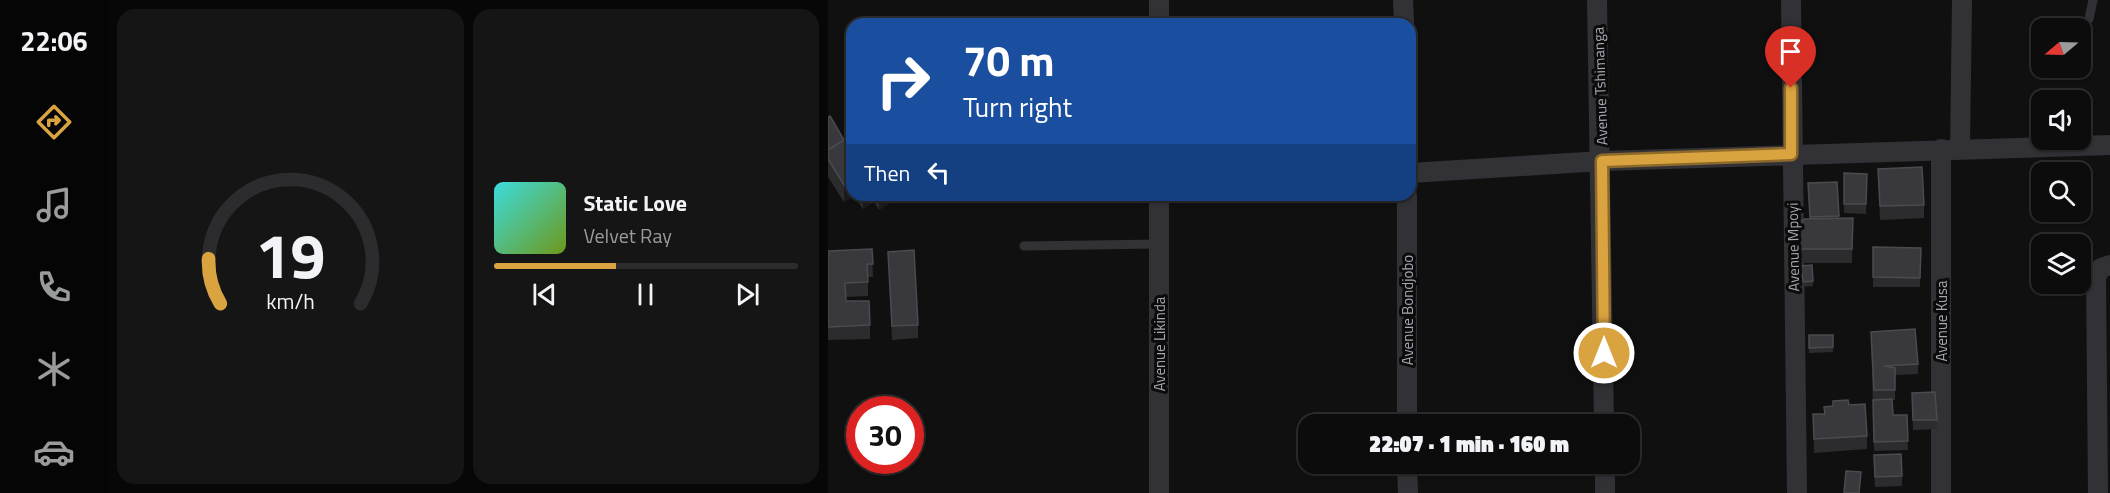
<!DOCTYPE html>
<meta charset="utf-8">
<style>
:root{--surface:#0c0c0d;--page:#151516;--text:#f1f3f6;--muted:#9a9b9d;--line:#2c2c2e;--accent:#d9a340}
body{margin:0;font-family:"Titillium Web",sans-serif;background:var(--page);color:var(--text);height:100vh;display:flex;flex-direction:column;font-size:22px;white-space:nowrap}
*{box-sizing:border-box;margin:0}
p{font-size:20px;color:var(--muted)}
.icon{flex:none;width:33px;height:33px;fill:none;stroke:currentColor;stroke-width:2;stroke-linecap:round;stroke-linejoin:round}
.map{position:relative;flex:1;overflow:hidden}
.panel{display:flex;flex-direction:column;gap:9px;padding:9px;background:#070707;width:720px}
.panel>*{flex:none}
.hud{position:absolute;left:18px;top:18px;width:570px;height:183px;border-radius:18px;box-shadow:0 2px 4px #0004,0 0 0 2px var(--line);background:#1a4fa0;color:#fff;overflow:hidden}
.needle{width:39px;rotate:251deg}
.tools{position:absolute;left:1203px;top:18px;display:grid;gap:12px}
.tools a{display:grid;place-items:center;width:60px;height:60px;border-radius:12px;background:var(--surface);box-shadow:0 2px 4px #0004,0 0 0 2px var(--line);font-size:30px}
.speed{position:absolute;left:18px;top:396px;display:flex;gap:12px;font-size:30px;font-weight:700;text-align:center}
.speed>*{display:grid;place-content:center;width:78px;height:78px;border-radius:50%;background:var(--surface);box-shadow:0 2px 4px #0004,0 0 0 2px var(--line);line-height:1}
.speed .limit{border:9px solid #d22;background:#fff;color:#111}
.pin{position:absolute;display:grid;place-items:center;width:51px;height:51px;color:#fff;margin:-62px -26px;border-radius:50% 50% 50% 0;rotate:-45deg;box-shadow:0 0 6px #0007}
.pin .icon{rotate:45deg}
.me{position:absolute;width:66px;margin:-33px;rotate:0deg;stroke-linejoin:round;filter:drop-shadow(0 0 4px #0008)}
.turn{display:flex;align-items:center;gap:21px;height:126px;padding:0 18px;font-size:27px}
.turn .icon{width:78px;height:78px;stroke-width:2.5}
.turn b{display:block;font-size:42px;line-height:51px}
.then{display:flex;align-items:center;height:57px;padding:0 18px;background:#0003;gap:12px;font-size:22px}
.panel .card{flex:1;display:flex;flex-direction:column;justify-content:center;gap:9px;min-width:0;padding:0 21px;border-radius:18px;background:var(--page)}
.panel .dial{align-items:center;gap:0}
.dial svg{height:156px;overflow:visible;fill:none;stroke:var(--line);stroke-width:7;stroke-linecap:round;text-anchor:middle}
.dial text{fill:var(--text);stroke:none}
.song{display:flex;align-items:center;gap:18px}
.cover{width:72px;height:72px;border-radius:9px;background:linear-gradient(135deg,hsl(180 70% 55%),hsl(80 70% 35%))}
.played{height:6px;border-radius:3px;background:linear-gradient(90deg,var(--accent) 40%,var(--line) 40%)}
.keys{display:flex;justify-content:space-around;direction:ltr}
.panel .tiles{flex:1;display:grid;gap:9px;grid-template-columns:repeat(2,1fr)}
.trip{position:absolute;left:470px;top:414px;width:342px;height:60px;border-radius:18px;background:var(--surface);box-shadow:0 2px 4px #0004,0 0 0 2px var(--line);font-weight:800;line-height:60px;text-align:center}
main{display:flex;flex:1;min-height:0}
.tab-bar{display:flex;flex-direction:column;width:108px;justify-content:space-around;align-items:center;background:#050505;color:var(--muted)}
.tab-bar .icon{width:42px;height:42px}
.tab-bar .on{color:var(--accent)}
.tab-bar b{font-size:27px;color:var(--text)}
.map>svg:first-child{display:block}
.lines{fill:none;stroke-linecap:round;stroke-linejoin:round}
.service{stroke:#323236;stroke-width:9}
.minor{stroke:#323236;stroke-width:20}
.wall{fill:#2c2c2f}
.shaded-wall{fill:#1b1b1d}
.building{fill:#39393d;stroke:#494b4f;stroke-width:1.5}
.route-casing{stroke:#8d6a2a;stroke-width:15}
.route{stroke:#d9a340;stroke-width:10}
.labels{text-anchor:middle;dominant-baseline:central;stroke-width:6;stroke-linejoin:round;paint-order:stroke}
.street-label{font-size:15px;fill:#a3a7b0;stroke:#0b0b0c}
</style>
<main>
<nav class="tab-bar">
<b>22:06</b>
<svg class="icon on" aria-label="directions" viewBox="0 0 24 24"><path d="M12 3l9 9-9 9-9-9zM9 14v-3h6M13 9l2 2-2 2"/></svg>
<svg class="icon" aria-label="music" viewBox="0 0 24 24"><path d="M9 18V5l10-2v13"/><circle cx="6" cy="18" r="3"/><circle cx="16" cy="16" r="3"/></svg>
<svg class="icon" aria-label="phone" viewBox="0 0 24 24"><path d="M5 4h4l2 5-3 2q2 4 5 5l2-3 5 2v4C11 20 4 13 5 4z"/></svg>
<svg class="icon" aria-label="climate" viewBox="0 0 24 24"><path d="M12 3v18M4 7l16 10M4 17L20 7"/></svg>
<svg class="icon" aria-label="car" viewBox="0 0 24 24"><path d="M5 17H2v-5l4-1 3-4h7l3 4 3 1v5h-3M9 17h6M6 11h13"/><circle cx="7" cy="17" r="2"/><circle cx="17" cy="17" r="2"/></svg>
</nav>
<section class="panel">
<div class="tiles">
<div class="card dial"><svg viewBox="0 0 100 80">
<path d="M14 69A42 42 0 1 1 86 69"/>
<path d="M14 69A42 42 0 0 1 8 46" stroke="#d9a340"/>
<text x="50" y="56" font-size="32" font-weight="700">19</text>
<text x="50" y="72" font-size="11">km/h</text>
</svg></div>
<div class="card">
<div class="song"><i class="cover"></i><div><b>Static Love</b><p>Velvet Ray</p></div></div>
<div class="played"></div>
<div class="keys"><svg class="icon" aria-label="previous" viewBox="0 0 24 24"><path d="M18 5L8 12l10 7zM5 5v14"/></svg><svg class="icon" aria-label="pause" viewBox="0 0 24 24"><path d="M8 5v14M16 5v14"/></svg><svg class="icon" aria-label="next" viewBox="0 0 24 24"><path d="M6 5l10 7-10 7zM19 5v14"/></svg></div>
</div>
</div>
</section>
<div class="map">
<svg width="1282" height="493" viewBox="0 0 1282 493">
<rect width="100%" height="100%" fill="#101011"/>
<g class="lines">
<path class="service" d="M1261,19l4,-19
M196,246l135,-2"/>
<path class="minor" d="M331,0v24
M575,0l1,24
M769,0l7,424
M963,0l6,493
M1113,149v344
M1132,150l2,-150
M582,173l192,-12 508,-16
M579,195v229
M579,464l1,29
M777,464v29
M331,493v-298
M1270,493l-2,-216 5,-9 9,-3"/>
</g>
<path class="wall" d="M0,117l24,78h50l-23,15 -5,-8 -11,7 -9,-13 -10,6 -16,-25z
M1050,169l46,36v13l-44,2z
M1016,173l23,1 -1,40 -22,-1z
M1009,182l2,36h14l-1,45h-54l-1,-32 13,-12 -2,-36z
M1045,247l48,1 -1,39h-47z
M44,249l1,28h-5v19l-22,1v4l24,24v14l-42,1v-89z
M60,252l30,73v13l-26,2z
M973,271l12,10v5l-10,1z
M1043,332l47,32v10l-23,1v25h-3l1,15h14l1,35 -34,1z
M981,335h24v17l-24,1z
M1084,393l25,27v9l-24,1z
M1021,405l18,31v13l-53,4 -1,-39h11z
M1046,465l28,11v10l-27,1z"/>
<path class="shaded-wall" d="M24,180v15h2v1l-10,6v-17z
M35,195h11v7l-11,7z
M51,195h23l-23,15z"/>
<path class="building" d="M2,116l14,24 -16,10v-33z
M24,135v45l-8,5 -16,-26v-9z
M1094,167l2,38 -44,1 -2,-37z
M1016,173l23,1 -1,30h-22z
M1009,182l2,34 -29,1 -2,-34z
M1025,218l-1,31h-54l-1,-18 7,-12z
M1045,247l48,1 -1,30 -47,-1z
M44,249l1,15h-6l1,18 -23,1 1,18h23l1,24 -42,2v-76z
M86,250l4,75 -26,1 -4,-74z
M984,265l1,16 -10,1 -2,-16z
M1087,329l3,35 -34,2 11,2v22h-21l-3,-58z
M981,335h24v12l-24,1z
M1107,392l2,28h-24l-1,-27z
M1064,399l1,16h14l1,26 -34,1 -1,-42z
M1020,400l1,5 16,-1 2,32 -53,3 -1,-25h12l-1,-7 9,-1v-5z
M1073,454l1,22 -27,1 -1,-22z
M1018,471l15,1 -2,21h-15z"/>
<g class="lines">
<g class="route-casing">
<path id="route" d="M776,353l-2,-192 189,-7v-66"/>
</g>
<use href="#route" class="route"/>
</g>
<g class="labels">
<g class="street-label">
<text transform="translate(772 86) rotate(-92)">Avenue Tshimanga</text>
<text transform="translate(965 247) rotate(-91)">Avenue Mpoyi</text>
<text transform="translate(579 310) rotate(-90)">Avenue Bondjobo</text>
<text transform="translate(1113 321) rotate(-90)">Avenue Kusa</text>
<text transform="translate(331 344) rotate(-90)">Avenue Likinda</text>
</g>
</g>
</svg>
<div class="tools">
<a><svg class="needle" viewBox="-14 -14 28 28"><path d="M0-13l5 13h-10z" fill="#e53935"/><path d="M0 13l5-13h-10z" fill="#9a9b9d"/></svg></a>
<a><svg class="icon" aria-label="sound" viewBox="0 0 24 24"><path d="M4 9h4l5-4v14l-5-4H4zM17 9q2 3 0 6"/></svg></a>
<a><svg class="icon" aria-label="search" viewBox="0 0 24 24"><circle cx="10" cy="10" r="6"/><path d="M15 15l6 6"/></svg></a>
<a><svg class="icon" aria-label="layers" viewBox="0 0 24 24"><path d="M12 4l9 5-9 5-9-5zM3 14l9 5 9-5"/></svg></a>
</div>
<div class="speed"><div class="limit">30</div></div>
<div class="pin" style="left:963px;top:88px;background:#d93025"><svg class="icon" aria-label="arrive" viewBox="0 0 24 24"><path d="M6 21V4h12l-3 4 3 4H6"/></svg></div>
<svg class="me" style="left:776px;top:353px" viewBox="-20 -20 40 40"><circle r="17" fill="#d9a340" stroke="#fff" stroke-width="3"/><path d="M0-11L8 9 0 5-8 9z" fill="#fff"/></svg>
<div class="trip">22:07 · 1 min · 160 m</div>
<div class="hud">
<div class="turn"><svg class="icon" aria-label="right" viewBox="0 0 24 24"><path d="M7 20v-9h11M14 6l5 5-5 5"/></svg><div><b>70 m</b>Turn right</div></div>
<div class="then">Then<svg class="icon" aria-label="left" viewBox="0 0 24 24"><path d="M17 20v-9H6M10 6l-5 5 5 5"/></svg></div>
</div>
</div>
</main>
